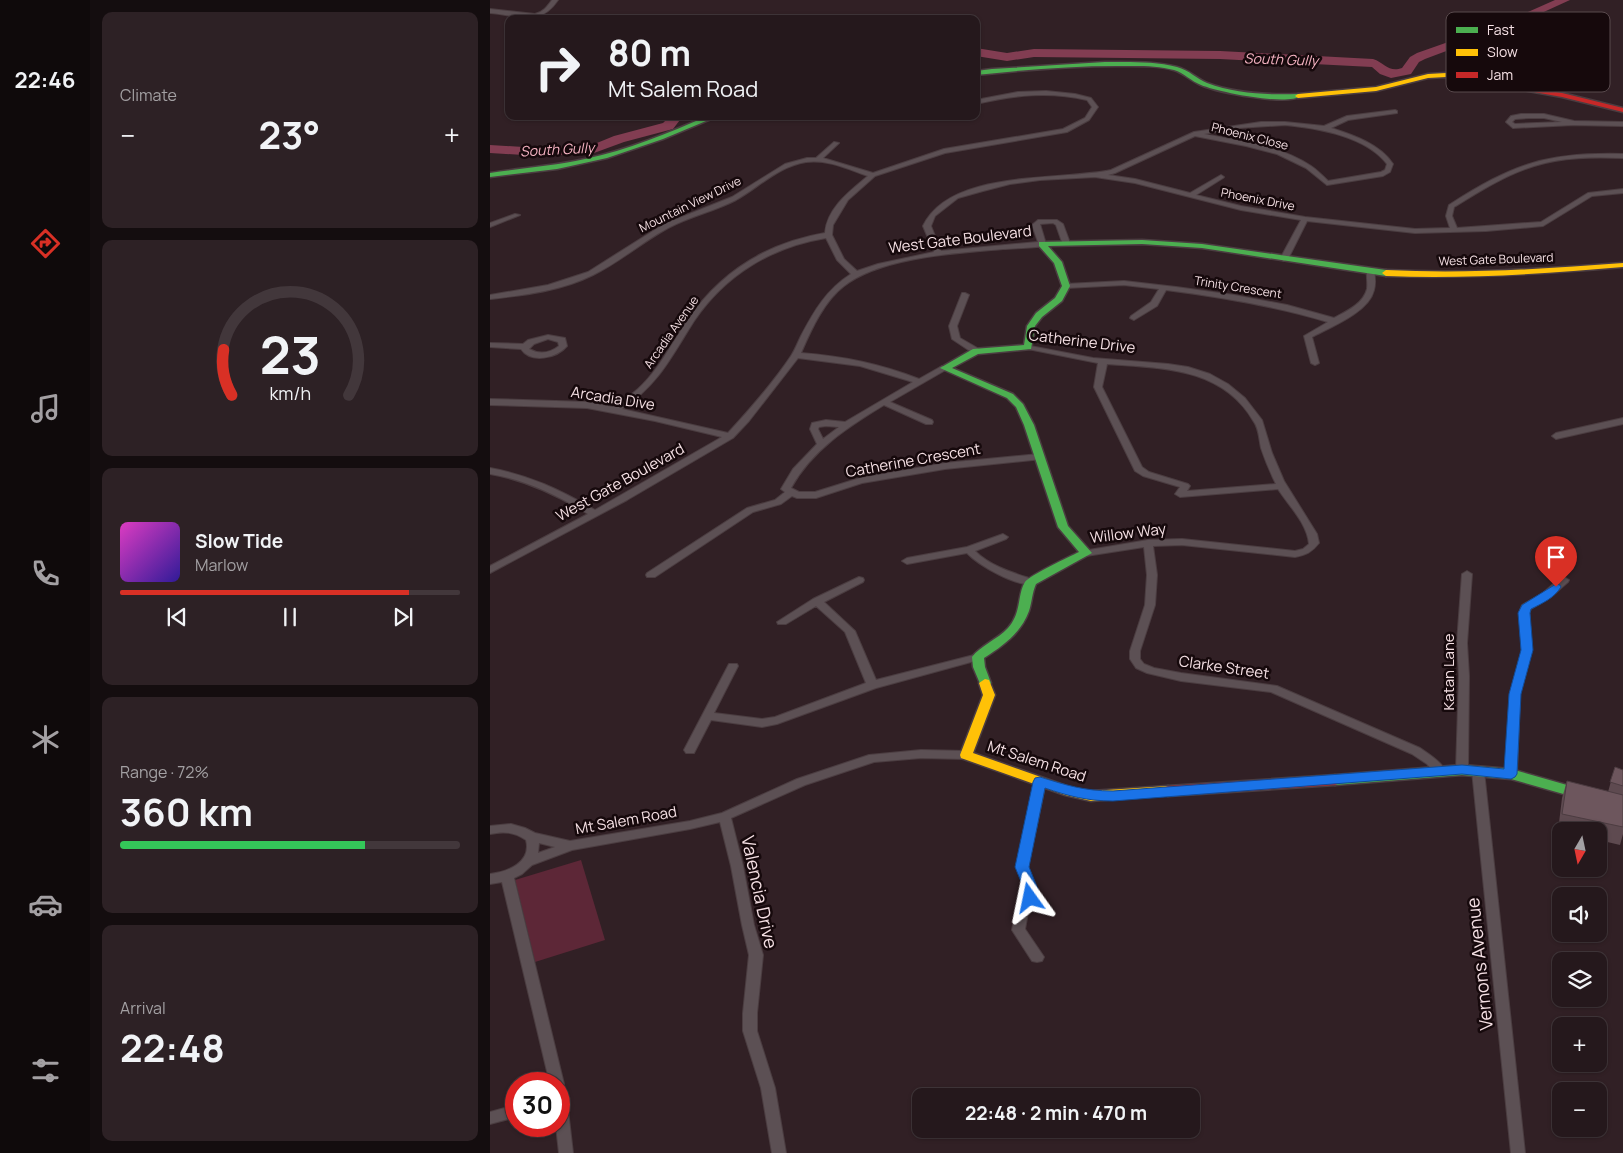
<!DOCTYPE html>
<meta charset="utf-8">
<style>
:root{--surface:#25181c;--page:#2d2125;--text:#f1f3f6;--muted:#a3a0a3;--line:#42373b;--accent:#d93025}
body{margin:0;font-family:Manrope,sans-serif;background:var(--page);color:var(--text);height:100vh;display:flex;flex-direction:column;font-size:19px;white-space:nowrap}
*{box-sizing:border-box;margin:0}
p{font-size:16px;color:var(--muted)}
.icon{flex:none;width:28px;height:28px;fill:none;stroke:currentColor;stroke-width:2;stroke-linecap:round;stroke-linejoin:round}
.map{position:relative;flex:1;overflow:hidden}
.details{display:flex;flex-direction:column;gap:12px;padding:12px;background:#140d0f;width:400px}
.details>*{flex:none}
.guide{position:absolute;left:15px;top:15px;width:475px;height:105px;border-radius:10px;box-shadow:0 1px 4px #0004,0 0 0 1px var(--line);background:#25181c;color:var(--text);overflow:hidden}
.needle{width:32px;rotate:189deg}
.fabs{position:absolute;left:1062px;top:822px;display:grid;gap:10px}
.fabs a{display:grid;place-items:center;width:55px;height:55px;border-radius:10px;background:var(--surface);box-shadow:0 1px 4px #0004,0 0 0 1px var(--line);font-size:25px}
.speed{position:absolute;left:15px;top:1072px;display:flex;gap:10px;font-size:25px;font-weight:700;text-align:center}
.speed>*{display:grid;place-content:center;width:65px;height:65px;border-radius:50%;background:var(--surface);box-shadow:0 1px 4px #0004,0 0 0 1px var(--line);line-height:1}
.speed .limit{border:8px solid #d22;background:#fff;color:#111}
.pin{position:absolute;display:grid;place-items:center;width:42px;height:42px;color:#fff;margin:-51px -21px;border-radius:50% 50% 50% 0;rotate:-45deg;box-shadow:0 0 5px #0007}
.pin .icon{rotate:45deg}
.me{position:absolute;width:55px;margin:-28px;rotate:348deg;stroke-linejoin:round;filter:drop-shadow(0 0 4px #0008)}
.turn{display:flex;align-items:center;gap:18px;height:105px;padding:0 20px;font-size:22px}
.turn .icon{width:65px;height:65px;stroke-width:2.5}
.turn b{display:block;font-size:35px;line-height:42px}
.big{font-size:38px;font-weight:700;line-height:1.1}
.details .widget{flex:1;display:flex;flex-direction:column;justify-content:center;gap:8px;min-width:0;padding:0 18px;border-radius:10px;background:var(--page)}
.details .dial{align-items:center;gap:0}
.dial svg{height:130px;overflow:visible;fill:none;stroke:var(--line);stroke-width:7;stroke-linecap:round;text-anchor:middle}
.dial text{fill:var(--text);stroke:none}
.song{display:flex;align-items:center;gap:15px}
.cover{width:60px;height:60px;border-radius:8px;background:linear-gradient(135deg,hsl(310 70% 55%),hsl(250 70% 35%))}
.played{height:5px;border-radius:2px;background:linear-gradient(90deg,var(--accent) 85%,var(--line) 85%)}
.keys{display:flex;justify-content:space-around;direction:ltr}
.heat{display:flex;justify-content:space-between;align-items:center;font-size:28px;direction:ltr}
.charge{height:8px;border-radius:4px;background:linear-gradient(90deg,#34c759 72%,var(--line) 0)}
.trip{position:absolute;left:422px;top:1088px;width:288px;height:50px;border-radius:10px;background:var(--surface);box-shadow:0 1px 4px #0004,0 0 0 1px var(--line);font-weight:700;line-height:50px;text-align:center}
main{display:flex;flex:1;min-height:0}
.tab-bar{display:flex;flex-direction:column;width:90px;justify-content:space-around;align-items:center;background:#0f0a0b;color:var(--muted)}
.tab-bar .icon{width:35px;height:35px}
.tab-bar .active{color:var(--accent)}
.tab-bar b{font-size:22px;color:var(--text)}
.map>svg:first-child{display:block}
.green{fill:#5d2737}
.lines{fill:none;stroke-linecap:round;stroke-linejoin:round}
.river{fill:#823d52;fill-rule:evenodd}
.street-casing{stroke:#4b3d41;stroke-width:2}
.fast-casing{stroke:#4b3d41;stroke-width:3}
.slow-casing{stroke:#4b3d41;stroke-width:3}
.jam-casing{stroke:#4b3d41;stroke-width:3}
.street{fill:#5c5054;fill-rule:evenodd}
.fast{fill:#4caf50;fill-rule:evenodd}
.slow{fill:#ffc107;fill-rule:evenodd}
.jam{fill:#c62828;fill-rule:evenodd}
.wall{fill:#5e4a50}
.building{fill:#6d565d;stroke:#4c3c41}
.route{fill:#1a73e8;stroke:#114b97}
.labels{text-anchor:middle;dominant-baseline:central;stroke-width:5;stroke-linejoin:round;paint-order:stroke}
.far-street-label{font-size:12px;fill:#f5e0e4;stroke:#16090c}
.far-water-label{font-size:14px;font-style:italic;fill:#f6b4c3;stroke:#16090c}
.street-label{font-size:15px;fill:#f5e0e4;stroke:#16090c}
.near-street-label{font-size:18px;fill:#f5e0e4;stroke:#16090c}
.key{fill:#16090c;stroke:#594a4d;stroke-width:1}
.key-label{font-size:14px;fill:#f5e0e4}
</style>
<main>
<nav class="tab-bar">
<b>22:46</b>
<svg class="icon active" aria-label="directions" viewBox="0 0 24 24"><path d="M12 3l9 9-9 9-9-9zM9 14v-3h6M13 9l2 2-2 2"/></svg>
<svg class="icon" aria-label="music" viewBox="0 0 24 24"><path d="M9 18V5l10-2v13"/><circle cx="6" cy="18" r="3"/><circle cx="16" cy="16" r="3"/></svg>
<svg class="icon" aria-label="phone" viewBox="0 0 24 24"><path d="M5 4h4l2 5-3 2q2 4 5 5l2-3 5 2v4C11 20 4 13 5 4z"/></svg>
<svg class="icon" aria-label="climate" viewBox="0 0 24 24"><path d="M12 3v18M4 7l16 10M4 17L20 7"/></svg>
<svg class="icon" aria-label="car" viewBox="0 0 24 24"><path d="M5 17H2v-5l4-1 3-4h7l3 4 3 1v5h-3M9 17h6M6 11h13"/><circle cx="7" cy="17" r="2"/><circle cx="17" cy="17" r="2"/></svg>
<svg class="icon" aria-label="filters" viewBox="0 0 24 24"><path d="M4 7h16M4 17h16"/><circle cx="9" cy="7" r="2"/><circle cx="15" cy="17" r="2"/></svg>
</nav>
<section class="details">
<div class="widget"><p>Climate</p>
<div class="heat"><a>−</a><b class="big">23°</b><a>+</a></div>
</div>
<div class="widget dial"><svg viewBox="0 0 100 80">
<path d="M14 69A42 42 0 1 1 86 69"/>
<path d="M14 69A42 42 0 0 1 9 41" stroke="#d93025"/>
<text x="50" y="56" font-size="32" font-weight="700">23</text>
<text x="50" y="72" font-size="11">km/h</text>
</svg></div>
<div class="widget">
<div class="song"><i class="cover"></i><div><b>Slow Tide</b><p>Marlow</p></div></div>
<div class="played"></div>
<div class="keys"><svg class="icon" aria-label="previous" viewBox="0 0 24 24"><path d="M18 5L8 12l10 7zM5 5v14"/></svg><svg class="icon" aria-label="pause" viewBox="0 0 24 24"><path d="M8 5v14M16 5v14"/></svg><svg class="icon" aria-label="next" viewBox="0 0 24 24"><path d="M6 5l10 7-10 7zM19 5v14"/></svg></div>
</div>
<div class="widget"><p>Range · 72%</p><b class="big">360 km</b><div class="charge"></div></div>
<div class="widget"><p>Arrival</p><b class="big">22:48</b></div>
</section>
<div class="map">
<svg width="1133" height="1153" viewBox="0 0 1133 1153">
<rect width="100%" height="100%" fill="#312025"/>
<path class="green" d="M91,860l24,80 -70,22 -20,-82z"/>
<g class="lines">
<path class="river" d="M1065,0h15l-57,26 -88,33 -6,3 -8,12 -20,4 -11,-4 -8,-7 -152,-8 -186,-2 -27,4 -31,-5v-8l31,5 27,-4 186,2 153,8c12,4 16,14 29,9l8,-11 7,-4 88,-31z
M180,116h13l-10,13 -49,13 -30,11 -55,3 -49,-3v-8l49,3 53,-3 22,-9 49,-13z"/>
<g class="street-casing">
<path id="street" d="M62,0h6c-19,28 -40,15 -68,13v-4l45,5c8,-2 12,-7 17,-14z
M556,91l29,3 16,4 7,9 -9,13 -22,12 -122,21 -70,23 -27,24 -15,25 -1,10 12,24 13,12 21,-7 56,-12 -11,-26c27,-57 137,-45 188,-56l83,-38 67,-10h24l39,4 23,-10 48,-6 2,1v2l-49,7 -17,8c22,7 49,16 62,36l-3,8 -7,4 -56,9 -21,-17 -29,-14 -31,-8 -51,-10 -80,37 -7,2 27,4 55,14 31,-18 3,2 -1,1 -27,17 45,11 64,11 110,12 35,-1 -4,-12 3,-11c64,-41 97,-53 174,-51v4c-30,-1 -60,-1 -89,8 -29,9 -54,25 -80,41l-2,9 5,12 84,-6 47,-29 35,-4v4l-31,3 -49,30 -57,5 -71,2 -108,-12 -19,38 -4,2 -4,-2 21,-39 -60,-10 -106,-27 -40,-6 -55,3 -30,4 -27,7 -25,7 -23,18 -4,10 10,25 97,-9 -6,-17 6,-5h19l6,4 7,19 -7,2 -7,-20 -3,-2 -13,1 6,20 -1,2c-14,2 -29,2 -42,3 -46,4 -122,8 -159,37 -20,15 -33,44 -43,67 41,3 80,11 118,26l23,-13h6l1,2 -59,34 42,18 1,2 -1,2h-6l-42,-19c-36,22 -72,45 -93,83l8,4h16l45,-14 85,-15 94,-9 3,1 2,2 -2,2 -97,10 -83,14 -46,15h-19l-5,-2 -11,8 -28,8 -98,65h-8l-1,-2 1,-2 100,-65 28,-8 10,-8 -4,-3 12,-20 24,-25 -7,-15 2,-6 14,-3 19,2 68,-40 -53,-16 -62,-8 -49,63 -16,17 -106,62 -137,73v-7l98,-52c-31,-19 -62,-34 -98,-40v-6c39,7 71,22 105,42l127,-73 -67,-16 -68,-13 -97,-3v-6l97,3 26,5c8,-5 17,-11 25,-18 21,-19 33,-45 49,-68 33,-49 80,-78 138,-88 2,-25 25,-42 43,-57 -20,-7 -41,-17 -62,-14 -27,4 -47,25 -70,38 -21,11 -45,16 -66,27 -27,14 -50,35 -77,48 -32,16 -68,20 -103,24v-4l58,-10 40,-13 76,-48 68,-27 53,-33 22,-6h9l18,-16 5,1 -16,15 50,15 71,-24 119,-20 22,-11 7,-11 -5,-7c-38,-9 -73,-5 -111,4v-4l42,-8zM795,125c32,3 81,11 102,39l-2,6 -4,2 -53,9c-5,-5 -11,-11 -17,-15 -31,-21 -72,-25 -107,-32l34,-6zM336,238l11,22 14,14c-24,15 -37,37 -50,62 -3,6 -6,14 -10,20 -18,27 -41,53 -63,77l-106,-24c37,-25 49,-52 72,-88 31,-46 77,-74 132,-83zM336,426l13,1 -16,12 -5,-10 1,-2z
M1031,114h23l30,7 49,1v4l-50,-1 -60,3 -7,-6 5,-6zM1039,118h15l18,4 -47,2 -3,-2 3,-3z
M422,116h19c-4,3 -15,3 -19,0z
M25,214l5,1 -30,12v-4z
M877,268h3l4,2c1,7 2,13 0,20 -5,22 -43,37 -62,47l7,26 -4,2 -4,-2 -7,-27 24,-14c-53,-16 -107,-25 -162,-32l-9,16 -23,14 -4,-2 1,-2 20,-14 8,-13 -35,-4 -58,3 -4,-2 4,-2 58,-3 52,6 58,8 53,10 47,13c13,-7 29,-14 33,-29 1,-7 -1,-14 0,-21z
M472,293h3l4,2 -12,31 3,12 19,11v4h-6l-21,-14 -3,-13z
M58,335l17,3 2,8c-10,12 -36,18 -46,3l-31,-2v-4l33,1 5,-4zM58,339l10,3 1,4c-9,7 -19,9 -30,3l5,-5z
M535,345l68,13 75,6 20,3 22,7 18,10 17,14 17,22 10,33 12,28 33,53 2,9c-7,9 -13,12 -24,14l-113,-12 -29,1 4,29 -2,30 -15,46v8l4,5 10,4 27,5 96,13 143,62c10,7 20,13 27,24l-2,3h-8l-10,-11 -15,-10 -141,-62 -90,-11 -34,-8 -11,-5 -6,-9v-8l15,-46 2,-30 -3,-28 -58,9 -3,-1 -2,-2 2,-2 65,-11 34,-1 113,12 8,-2 6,-5c-2,-21 -20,-38 -31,-55l-98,8 -5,-3 5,-7 -37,-11 -8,-5 -41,-84 4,-24 -70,-14 -4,-2zM617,364c54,4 116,3 147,58 5,7 5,17 7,26 4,12 9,24 15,36l-89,7 3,-5 -2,-2 -39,-12 -7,-5 -40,-80z
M1133,418v6l-67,15 -4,-3 4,-3z
M513,534l5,3 -2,2 -31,12c16,16 39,22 60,29l1,2 -1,2c-17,4 -57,-19 -68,-31l-60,11 -5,-3 5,-3 60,-11z
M977,571l5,3 -5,69 2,33 -1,94 -2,3h-8l-2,-3 3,-94 -2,-33 5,-69z
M369,577l4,1 1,2 -1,2 -39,20 31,29 21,49 102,-26 4,1 1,2 -1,2 -106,29 -99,36 -15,3 -51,-7 -17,33h-8l-2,-3 45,-86h8l1,2 -24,47 48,6 13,-2 91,-34 -21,-51 -29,-26 -30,18h-8l-1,-2 36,-23z
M1074,577l5,3 -1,2 -17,15 -20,12 -2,4 3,37 -12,44 -3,80 -2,3h-8l-2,-3 5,-80 12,-44 -3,-37 3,-8 21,-12 17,-15z
M431,750l45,1 4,1 2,3 -2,3 -4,1 -45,-1 -47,4 -69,23 -74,33 12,48 11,59 9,30 -6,58v18l18,57 11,65h-14l-11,-65 -18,-57v-18l6,-58 -7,-30 -11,-59 -11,-44 -30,7 -118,21 -40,15 -10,9 -8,4 50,206 -2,4 4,5 7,60h-14l-3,-27h3v-42h-9l-48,-202 -12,2v-10c18,-2 42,-12 36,-34 -12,-8 -22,-9 -36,-6v-8l21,-2 14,4 10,5 35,8 120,-20 32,-8 75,-34 72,-24zM49,843l16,4 -17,6z
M988,767l4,1 2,3 41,382h-14l-39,-382 2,-3z
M550,778l4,1 2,3 -18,85 9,22 -1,9 -7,9 -4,22 19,28 -2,4 -5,1 -5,-1 -20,-31 5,-25 7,-9 1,-7 -9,-22 18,-85 2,-3z
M26,1105v12l-26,7v-12z"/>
</g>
<g class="fast-casing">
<path id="fast" d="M615,62c24,0 49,-1 72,5 12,3 20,12 30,16 29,11 61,12 91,11l3,2c-15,10 -83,-4 -100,-11 -10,-4 -17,-12 -27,-15 -18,-5 -38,-4 -57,-4 -47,0 -94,4 -141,9v-4l16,-2z
M218,116h10l-55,23 -56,19 -50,11 -67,8v-4c32,-5 64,-7 95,-14 43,-9 83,-26 123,-43z
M652,240l60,4 184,26 4,3 -4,3 -184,-28 -60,-4 -94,2 14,16 8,24 -8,15 -20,16 -7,9 -4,23 -53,5 -26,14 61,26 10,10 11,21 34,101 24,27 -56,31c-4,9 -4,18 -7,27 -8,22 -26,35 -45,47l1,9 6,16 -2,3h-8l-8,-19 -1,-10c8,-11 26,-18 36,-29 14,-16 9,-33 17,-46 5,-7 44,-25 54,-30l-21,-25 -34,-102 -8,-18 -9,-9 -67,-30 33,-19 51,-4 3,-19 9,-13 19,-15 7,-12 -8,-23 -15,-17v-4z
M972,765l49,4 112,32v10l-112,-32 -49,-4 -127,10 -5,-2 -2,-3 2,-3 5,-2z"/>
</g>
<g class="slow-casing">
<path id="slow" d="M956,73l59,12 -3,2 -56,-10 -18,1 -52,13 -78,7 -3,-2 3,-2 78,-7 52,-13z
M1133,263v4c-79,7 -158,12 -237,9l-4,-3 4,-3c79,4 158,-1 237,-7z
M495,679l4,1 6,15 -22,58 99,35 19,3 77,-5 5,2 2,3 -2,3 -82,7 -26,-6 -104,-37 -1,-3 23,-60 -4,-12z"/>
</g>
<g class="jam-casing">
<path id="jam" d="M1012,83l60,10 61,15v4l-61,-15 -62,-11v-2z
M845,775l5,2 2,3 -2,3 -5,2 -167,11 -5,-2 -2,-3 2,-3 5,-2z"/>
</g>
<use href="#street" class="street"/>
<use href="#fast" class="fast"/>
<use href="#slow" class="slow"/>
<use href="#jam" class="jam"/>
</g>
<path class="wall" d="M1125,767l8,3v64l-3,11 -21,-5v-9h-38v1l-3,-1 4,-33 5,-17 41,11z"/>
<path class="building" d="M1125,767l8,3v16l-13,-4z
M1077,781l56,14v32l-61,-13z"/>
<path class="route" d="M1066,584l4,1 1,2c-7,11 -18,16 -30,22l-1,4 3,37 -12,44 -4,80 -2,3 -4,2 -49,-5 -349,27c-25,0 -45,-5 -68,-13l-16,79 9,22 -3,13 -5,2 -5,-2 -2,-4 1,-9 -9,-22 18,-85 2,-4 5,-1c26,8 44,14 73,14l349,-26 42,4 5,-75 12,-44 -3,-37 4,-8z"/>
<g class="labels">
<g class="far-street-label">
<text transform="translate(760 136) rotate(14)">Phoenix Close</text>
<text transform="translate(768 199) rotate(11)">Phoenix Drive</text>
<text transform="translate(200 204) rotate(-26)">Mountain View Drive</text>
<text transform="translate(1006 259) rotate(-2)">West Gate Boulevard</text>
<text transform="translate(748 287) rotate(9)">Trinity Crescent</text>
<text transform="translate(181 332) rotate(-55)">Arcadia Avenue</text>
</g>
<g class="far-water-label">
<text transform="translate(791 59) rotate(2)">South Gully</text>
<text transform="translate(67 149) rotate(-3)">South Gully</text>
</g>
<g class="street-label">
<text transform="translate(470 239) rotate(-7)">West Gate Boulevard</text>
<text transform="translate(592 341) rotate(7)">Catherine Drive</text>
<text transform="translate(123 398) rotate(9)">Arcadia Dive</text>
<text transform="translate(423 460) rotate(-10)">Catherine Crescent</text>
<text transform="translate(130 482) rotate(-29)">West Gate Boulevard</text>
<text transform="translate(638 533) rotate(-7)">Willow Way</text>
<text transform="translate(734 667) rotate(8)">Clarke Street</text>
<text transform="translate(958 672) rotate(-90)">Katan Lane</text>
<text transform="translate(547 761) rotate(18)">Mt Salem Road</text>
<text transform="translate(136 820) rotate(-10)">Mt Salem Road</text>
</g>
<g class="near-street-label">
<text transform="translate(270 892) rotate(78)">Valencia Drive</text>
<text transform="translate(989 964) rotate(-96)">Vernons Avenue</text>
</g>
</g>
<rect x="956" y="12" width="164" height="80" rx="8" class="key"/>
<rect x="966" y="27" width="22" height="6" fill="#4caf50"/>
<rect x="966" y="49" width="22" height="7" fill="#ffc107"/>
<rect x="966" y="72" width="22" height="6" fill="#c62828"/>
<g class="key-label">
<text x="997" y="35">Fast</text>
<text x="997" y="57">Slow</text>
<text x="997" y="80">Jam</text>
</g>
</svg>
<div class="fabs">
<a><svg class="needle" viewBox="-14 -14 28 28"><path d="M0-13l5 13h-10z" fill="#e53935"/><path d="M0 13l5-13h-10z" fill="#a3a0a3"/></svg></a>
<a><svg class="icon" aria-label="sound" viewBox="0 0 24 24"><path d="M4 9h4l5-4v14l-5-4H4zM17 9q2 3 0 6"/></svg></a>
<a><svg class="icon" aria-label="layers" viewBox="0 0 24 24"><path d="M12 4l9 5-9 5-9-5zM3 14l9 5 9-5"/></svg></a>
<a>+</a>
<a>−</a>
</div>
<div class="speed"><div class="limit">30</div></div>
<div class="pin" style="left:1066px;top:587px;background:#d93025"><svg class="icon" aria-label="arrive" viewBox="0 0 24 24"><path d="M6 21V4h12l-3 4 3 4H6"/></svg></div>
<svg class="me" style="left:540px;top:898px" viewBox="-20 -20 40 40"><path d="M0-17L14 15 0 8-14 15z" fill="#1a73e8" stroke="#fff" stroke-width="4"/></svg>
<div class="trip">22:48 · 2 min · 470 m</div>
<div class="guide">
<div class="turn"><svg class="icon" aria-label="right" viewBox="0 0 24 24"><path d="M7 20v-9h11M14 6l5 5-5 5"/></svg><div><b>80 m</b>Mt Salem Road</div></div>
</div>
</div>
</main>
